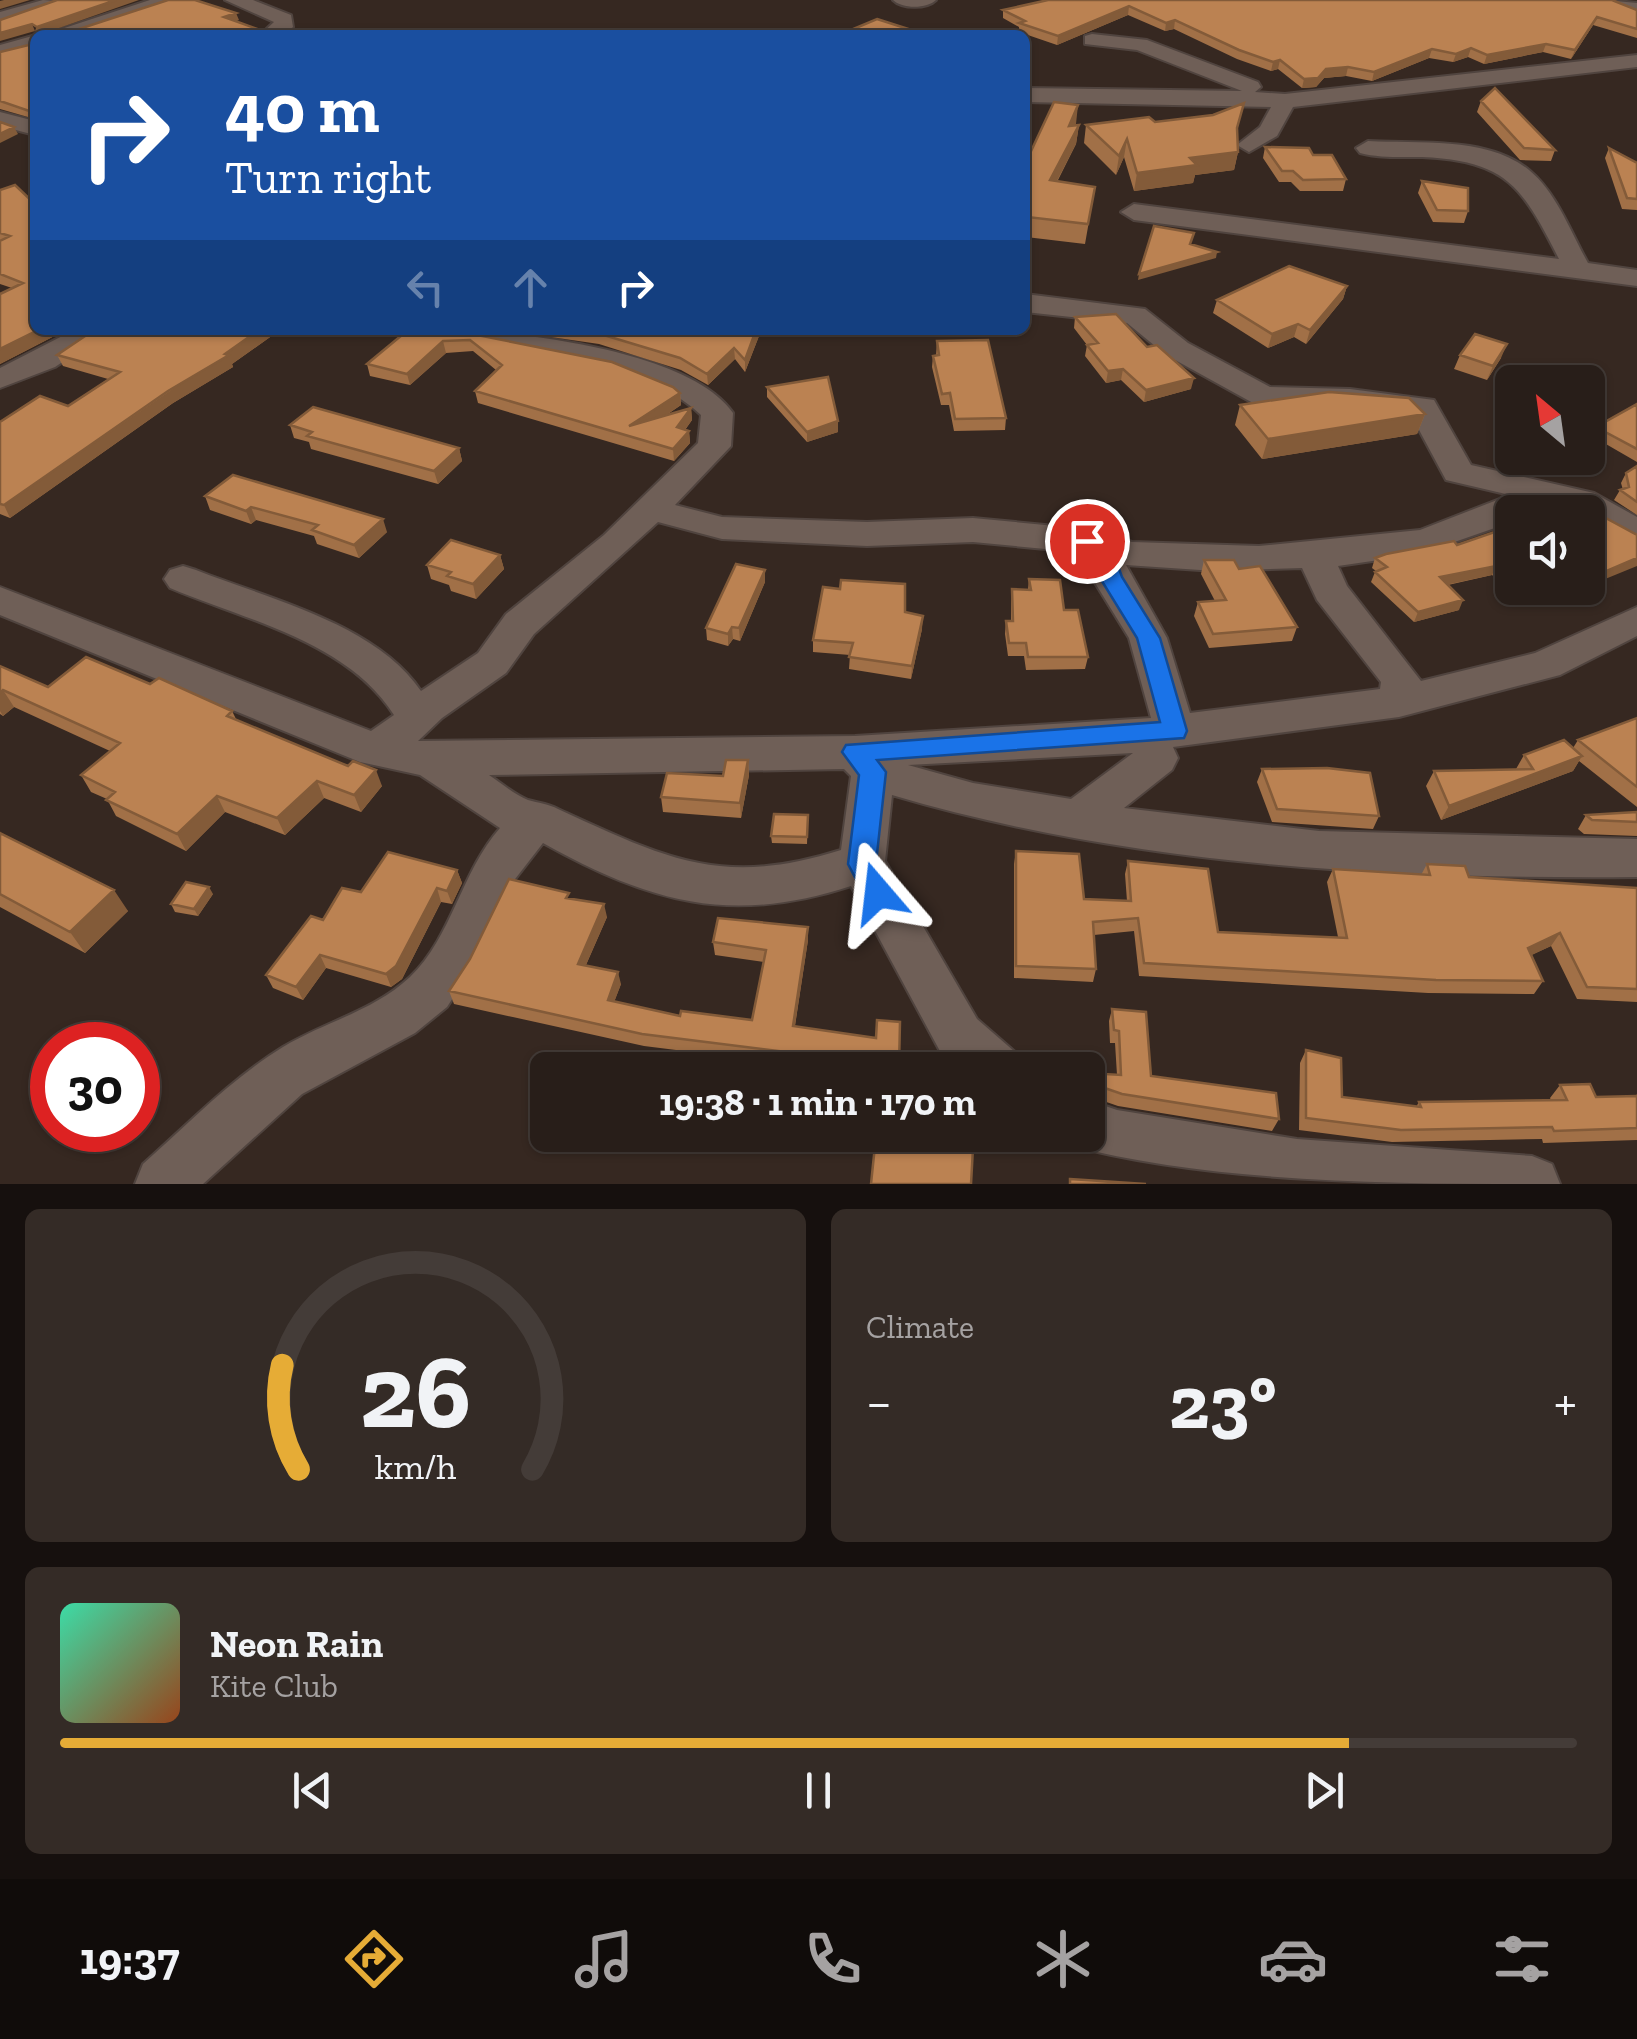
<!DOCTYPE html>
<meta charset="utf-8">
<style>
:root{--surface:#281e19;--page:#342b26;--text:#f1f3f6;--muted:#a5a2a2;--line:#443c38;--accent:#e6ac36}
body{margin:0;font-family:"Zilla Slab",serif;background:var(--page);color:var(--text);height:100vh;display:flex;flex-direction:column;font-size:38px;white-space:nowrap}
*{box-sizing:border-box;margin:0}
p{font-size:32px;color:var(--muted)}
.icon{flex:none;width:55px;height:55px;fill:none;stroke:currentColor;stroke-width:2;stroke-linecap:round;stroke-linejoin:round}
.map{position:relative;height:1184px;overflow:hidden}
.side{display:flex;flex-direction:column;gap:25px;padding:25px;background:#16100e;flex:1}
.side>*{flex:none}
.top-card{position:absolute;left:30px;top:30px;width:1000px;height:305px;border-radius:15px;box-shadow:0 2px 8px #0004,0 0 0 2px var(--line);background:#1a4fa0;color:#fff;overflow:hidden}
.needle{width:65px;rotate:331deg}
.tools{position:absolute;left:1495px;top:365px;display:grid;gap:20px}
.tools a{display:grid;place-items:center;width:110px;height:110px;border-radius:15px;background:var(--surface);box-shadow:0 2px 8px #0004,0 0 0 2px var(--line);font-size:50px}
.speed{position:absolute;left:30px;top:1022px;display:flex;gap:20px;font-size:50px;font-weight:700;text-align:center}
.speed>*{display:grid;place-content:center;width:130px;height:130px;border-radius:50%;background:var(--surface);box-shadow:0 2px 8px #0004,0 0 0 2px var(--line);line-height:1}
.speed .limit{border:15px solid #d22;background:#fff;color:#111}
.pin{position:absolute;display:grid;place-items:center;width:85px;height:85px;color:#fff;margin:-42px;border:5px solid #fff;border-radius:50%;box-shadow:0 2px 10px #0007}
.me{position:absolute;width:110px;margin:-55px;rotate:343deg;stroke-linejoin:round;filter:drop-shadow(0 0 8px #0008)}
.turn{display:flex;align-items:center;gap:35px;height:210px;padding:0 30px;font-size:45px}
.turn .icon{width:130px;height:130px;stroke-width:2.5}
.turn b{display:block;font-size:70px;line-height:85px}
.lanes{display:flex;align-items:center;height:95px;padding:0 30px;background:#0003;justify-content:center;gap:50px;direction:ltr}
.lanes .off{opacity:.35}
.big{font-size:75px;font-weight:700;line-height:1.1}
.side .tile{flex:1;display:flex;flex-direction:column;justify-content:center;gap:15px;min-width:0;padding:0 35px;border-radius:15px;background:var(--page)}
.side .dial{align-items:center;gap:0}
.dial svg{height:260px;overflow:visible;fill:none;stroke:var(--line);stroke-width:7;stroke-linecap:round;text-anchor:middle}
.dial text{fill:var(--text);stroke:none}
.song{display:flex;align-items:center;gap:30px}
.cover{width:120px;height:120px;border-radius:15px;background:linear-gradient(135deg,hsl(160 70% 55%),hsl(20 70% 35%))}
.played{height:10px;border-radius:5px;background:linear-gradient(90deg,var(--accent) 85%,var(--line) 85%)}
.keys{display:flex;justify-content:space-around;direction:ltr}
.heat{display:flex;justify-content:space-between;align-items:center;font-size:55px;direction:ltr}
.side .tiles{flex:1;display:grid;gap:25px;grid-template-columns:1fr 1fr}
.tile:last-child{grid-column:span 2}
.trip{position:absolute;left:530px;top:1052px;width:575px;height:100px;border-radius:15px;background:var(--surface);box-shadow:0 2px 8px #0004,0 0 0 2px var(--line);font-weight:700;line-height:100px;text-align:center}
.menu{display:flex;height:160px;justify-content:space-around;align-items:center;background:#100c0a;color:var(--muted)}
.menu .icon{width:70px;height:70px}
.menu .current{color:var(--accent)}
.menu b{font-size:45px;color:var(--text)}
.map>svg:first-child{display:block}
.lines{fill:none;stroke-linecap:round;stroke-linejoin:round}
.minor-casing{stroke:#50443f;stroke-width:4}
.minor{fill:#6f5f57;fill-rule:evenodd}
.wall{fill:#a17047}
.shaded-wall{fill:#835b39}
.building{fill:#bb8252;stroke:#835b39;stroke-width:2.5}
.route{fill:#1a73e8;stroke:#114b97;stroke-width:2.5}
</style>
<div class="map">
<svg width="1637" height="1184" viewBox="0 0 1637 1184">
<rect width="100%" height="100%" fill="#362821"/>
<g class="lines">
<g class="minor-casing">
<path id="minor" d="M43,0l24,2 -67,22v-12z
M150,0h31l-106,35h-32z
M225,0h28l38,15 2,12 -9,8h-24l14,-13z
M893,0h43c-9,9 -34,9 -43,0z
M1605,0l32,3v14l-29,-13z
M1092,34l55,6 111,42 3,5 -6,5 30,2 352,-39v12l-344,40 -16,29 -28,16 -12,-7 23,-18 11,-20 -246,-5v-14l217,3 -105,-41 -52,-6v-8z
M36,35l-1,13 -35,10v-13z
M0,112l35,9v14l-35,-9z
M1368,141c51,3 119,-5 161,29 28,23 42,63 59,93l49,7v16l-503,-66 -13,-8 13,-8 425,55c-37,-72 -51,-98 -137,-102 -21,0 -43,1 -62,-4l-4,-5z
M1025,294l120,15 43,34 82,44 80,2 84,11 37,65 123,28 43,24v27l-49,-25v-7l-40,-8 -17,8h-19v10l-92,32 -82,12 9,20 74,95 114,-28 102,-46v29l-77,39 -161,42 -226,30 5,11 -6,12 -48,38 195,23 318,8v38c-249,2 -505,-11 -745,-82l-7,66 92,158 38,33 8,18h-63l-19,-17 -90,-167c-120,39 -200,17 -308,-43l-31,40 -41,87 -24,37 -32,26 -113,61 -99,90h-68l8,-20c45,-40 88,-85 140,-117 41,-25 91,-36 127,-70 42,-40 51,-105 90,-149l-80,-53 -60,-13 -360,-147v-28l371,144 23,-16c-46,-73 -148,-95 -224,-127l-6,-9 6,-9 13,-4 13,4c73,29 180,54 225,121l57,-38 28,-39 98,-79 94,-92 3,-28c-59,-57 -179,-60 -255,-79l-5,-6c72,0 249,20 292,83l-2,33 -56,59 47,12 145,5 106,-4 114,11 45,13 127,4 161,-16 90,-35 -64,-15 -35,-65 -158,-12 -87,-48 -39,-32 -102,-11zM658,522l64,17 145,7 106,-4 104,10 12,10 3,16 37,60 22,80 -296,18 -437,5 24,-23 64,-45 28,-39zM1126,565l89,6 87,-3 15,32 64,82 -1,7 -190,24 -23,-75zM1133,753l-62,46 -98,-16 -65,-18zM844,769l7,7 -10,74c-120,38 -176,8 -283,-41 -9,-5 -20,-6 -30,-9 -13,-5 -27,-17 -39,-25z
M74,330h36l-55,37 -55,21v-20z
M1088,1100l29,10 180,29 235,17 20,8 8,20c-157,0 -345,0 -491,-39l-4,-10h23z"/>
</g>
<use href="#minor" class="minor"/>
</g>
<path class="wall" d="M1048,0l589,10v28l-44,-13 -22,34 -28,-7 -59,12 -16,-7 -15,5 -24,-4 -57,23 -26,-5 -22,2 -8,9 -14,1 -24,-19 -7,2 -34,-12 -63,-30 -9,2 -37,-16 -71,30 -38,-13v-5l-16,-9v-8z
M35,36v83l-35,-10v-57l33,-8z
M1481,101l74,49 -4,11 -31,-1 -43,-48z
M1155,122l82,9 1,21 -4,18 -39,5 -2,8 -59,8 -10,-34 -8,18 -32,-32 2,-18z
M1075,125h4l-3,19 -19,38 38,5 -10,57 -59,-7 -1,2v-75z
M1265,147l48,8 33,24 -3,12h-43l-9,-9h-12l-16,-24z
M1609,148l28,15v47l-15,-1 -17,-51z
M1422,181l46,30 -4,12 -31,-1 -15,-29z
M0,190l35,140h31l-66,34v-70l12,-6 -12,-4z
M1347,286l-4,13 -37,45 -12,-7 -26,11 -55,-35 4,-13z
M1075,317l72,30 44,42 -47,13 -23,-22 -15,3 -21,-27 2,-11 -13,-17z
M94,330h186l-48,34 1,3 -60,36 -163,115 -10,-4v-92l68,-16 40,-27 -45,-13 -6,-11z
M381,330h71l228,63 1,12 -16,11 26,-8 1,12 -7,10 4,1 1,12 -16,18 -196,-58 -3,-12 21,-21 -23,-19 -27,2 -36,32 -40,-9 -3,-12 33,-28z
M503,330h256v6l-14,36 -10,-13 -27,26 -27,-15 -82,-26z
M937,341l69,77 -1,12 -51,1 -5,-26h-8l-9,-38 1,-11h3z
M1460,355l41,3 -14,22 -33,-11z
M767,387l71,34v11l-31,10 -40,-45z
M1637,404v58l-45,-26 4,-9z
M1240,405l185,9 -8,20 -155,25 -27,-34z
M290,425l169,23 3,13 -24,23 -127,-35 -2,-7 -15,-4z
M1637,466v49l-23,-15 6,-10h3l-2,-7 5,-10z
M205,496l182,36 -28,26 -42,-14 -3,-8 -58,-16 -5,4 -41,-14z
M1512,526v62h73l-40,16 -21,-16 -11,4 -21,-17 -44,10 11,25 -45,12 -43,-40 4,-10 1,-1 -4,-3 3,-10 82,-13z
M500,555l4,14 -28,30 -25,-8 -2,-6 -18,-6 -4,-14z
M1204,560l93,67 -5,14 -83,7 -15,-32 4,-14 17,-1 -14,-27z
M765,570v12l-25,59 -7,-2 -5,7 -21,-6 -1,-12z
M1029,579l35,31 24,47 -3,12 -59,1 -2,-14h-16l-3,-22 1,-13h5v-20l1,-12 16,1z
M905,612l17,17 -11,50 -62,-10 1,-14 -37,-3v-12z
M0,666l48,21 102,-3 82,27 4,8 146,67 -21,26 -37,-14 -39,37 -60,-23 -39,39 -70,-35 -9,-17 -16,-7 -10,-17 29,-24 -96,-44 -11,9 -3,-2z
M1637,718v89l-58,-46 -6,10 -132,49 -15,-34 8,-15 82,-2 8,-14 49,-7 5,-8z
M748,760l1,15 -8,43 -78,-6 -2,-15 62,-21z
M1262,769l117,47 -6,13 -101,-7 -15,-40z
M1637,812v24l-53,-2 -6,-5 8,-14z
M808,815l-1,29 -35,-1 -1,-7z
M0,833l128,78 -43,42 -85,-46z
M1016,851l68,48 43,2 -2,-27 3,-13 90,71 120,5 -11,-55 6,-13 88,6 6,-11 42,13 168,11v114l-60,-3 -26,-53 -20,9 12,26 -9,13 -106,-1 -289,-17 -5,-45 -40,4 2,34 -3,13 -79,-4v-114z
M457,870l5,13 -10,21 -11,-2 -39,77 -11,8 -65,-19 -23,32 -30,-12 -7,-13 57,-55 38,-28z
M213,894l-15,22 -23,-4 -4,-8z
M570,899l37,18 -21,48 35,19 -7,18 66,14 72,4 12,-58 -49,-7 -2,-13 95,-15v13l-13,86 81,12 24,-16 -2,48h-62l-192,-24 -190,-42 -5,-13z
M1112,1009l39,67 128,43 -7,12 -154,-25 -29,-10 -1,10v-33l29,2 -2,-32h-5l-1,-22z
M1306,1050l36,47 74,10 3,-5 132,-2 -1,-2 10,-13 36,12 40,-1 1,-2v46l-94,3 -1,-4 -150,3 -93,-12 1,-67z"/>
<path class="shaded-wall" d="M4,0h26l-30,9v-8z
M116,0h23l-100,35 -2,-8z
M1129,6l-1,9 -71,30 1,-9z
M236,13l3,7 -12,5 -3,-8z
M1597,17l-4,8 -22,34 4,-9z
M1175,20l-1,9 -9,2 1,-8z
M32,24l3,7 -35,10v-8z
M1546,44l-3,8 -59,12 3,-9z
M1471,48l-3,9 -15,5 3,-8z
M1432,49l-3,9 -57,23 2,-9z
M1280,60l-2,9 -7,2 2,-9z
M1348,67l-2,9 -22,2 -8,9 -14,1 2,-9 22,-10z
M1078,105l-2,19 -10,21 3,-19z
M1079,125l-3,19 -29,56 3,-20z
M14,127l4,7 -18,9v-9z
M1127,139l-3,18 -8,18 3,-19z
M1238,152l-4,18 -39,5 -2,8 -59,8 3,-18 53,-15z
M1217,252l-1,6 -78,22 1,-6z
M1347,286l-4,13 -37,45 4,-14z
M1298,324l-4,13 -26,11 4,-14z
M38,330h28l-66,34v-15z
M259,330h21l-48,34 1,3 -60,36 -163,115 -6,-13z
M756,330h3v6l-14,36v-12z
M443,341l3,12 -36,32 -3,-11z
M1507,344l-6,14 -14,22 6,-14z
M734,348l1,11 -27,26 -1,-11z
M1123,369l-2,11 -15,3 2,-12z
M1194,378l-3,11 -47,13 2,-12z
M680,393l1,12 -48,32 -4,-11z
M691,408l1,12 -14,19 -1,-12z
M1425,414l-8,20 -155,25 6,-20z
M838,421v11l-31,10v-10z
M689,431l1,12 -16,18 -1,-12z
M459,448l3,13 -24,23 -4,-13z
M251,507l5,13 -5,4 -5,-13z
M383,519l4,13 -28,26 -5,-13z
M500,555l4,14 -28,30 -3,-15z
M1637,558v8l-49,20v-7z
M1496,566l-4,9 -56,12 4,-10z
M765,570v12l-25,59 -1,-13z
M1566,588h19l-40,16 6,-10z
M1463,600l-4,10 -45,12 4,-10z
M923,616l-1,13 -11,50 1,-13z
M732,627l1,12 -5,7v-12z
M3,690l11,17 -11,9 -3,-5v-18z
M1582,756l-9,15 -132,49 8,-14z
M748,760l1,15 -8,43 -1,-15z
M376,770l6,16 -21,26 -7,-17z
M317,781l7,17 -39,37 -8,-17z
M217,796l8,16 -39,39 -9,-17z
M457,870l5,13 -10,21 -5,-13z
M209,887l4,7 -15,22 -4,-7z
M437,888l4,14 -39,77 -11,8 -5,-13z
M114,890l14,21 -43,42 -15,-21z
M604,904l3,13 -26,59 -3,-12z
M808,927v13l-15,98v-12z
M1560,933l-9,13 -32,15 9,-13z
M320,955l6,13 -23,32 -7,-13z
M618,972l3,12 -11,29 -2,-13z"/>
<path class="building" d="M57,0h59l-79,27 -5,-3 -32,9v-13z
M168,0h27l41,13 -12,4 50,18h-239l2,-6 36,2z
M1048,0h564l25,10v19l-40,-12 -22,33 -29,-6 -59,11 -16,-7 -15,6 -24,-5 -58,23 -26,-5 -22,2 -8,9 -14,1 -24,-19 -7,2 -34,-12 -64,-30 -9,3 -37,-17 -71,30 -39,-13 6,-2 -22,-11z
M877,19l50,16h-88z
M35,36v77l-35,-12v-49l33,-8z
M1495,88l60,62 -31,-2 -43,-47z
M1054,102l24,3 -9,21 10,-1 -29,55 45,7 -7,37 -60,-7 -3,7v-60z
M1244,103l-7,25 1,24 -48,6 7,7 -60,8 -10,-34 -8,17 -33,-31 63,-8 6,5 58,-7z
M0,122l14,5 -14,7z
M1265,147l44,1 4,7h19l14,24 -43,1 -10,-9h-11z
M1609,148l28,15v36l-10,-1z
M1422,181l46,7v23l-31,-1z
M15,185l20,19v126h3l-38,19v-55l23,-11 -23,-9v-33l10,-5 -10,-3v-43z
M1154,226l40,7 -4,11 27,8 -78,22z
M1289,266l58,20 -37,44 -12,-6 -26,10 -55,-34z
M1116,314l31,33 10,-2 37,33 -48,12 -23,-21 -15,2 -21,-26 11,-2 -23,-26z
M94,330h165l-34,24 4,1 -61,36 -164,114 -4,-1v-82l40,-26 28,10 52,-34 -63,-17z
M408,330h44l160,32 61,25 7,6 -51,33 62,-18 -14,19 12,4 -16,18 -198,-58 27,-26 -32,-25 -27,1 -36,33 -40,-10z
M580,330h176l-11,30 -11,-12 -27,26 -27,-16 -83,-25z
M1475,334l32,10 -14,22 -33,-11z
M988,340l18,78 -51,1 -5,-26 -8,1 -9,-38 6,-1 -2,-14z
M828,377l10,44 -31,11 -40,-45z
M1329,392l80,6 16,16 -157,25 -28,-34z
M1637,404v45l-41,-22z
M313,407l146,41 -25,23 -127,-35 5,-4 -22,-7z
M1637,466v36l-17,-12 9,-3 -3,-14z
M233,475l150,44 -29,26 -42,-15 6,-5 -67,-18 -5,4 -41,-15z
M1580,504l57,31v23l-49,21v-67h-34z
M1512,526v52l-16,-12 -56,11 23,23 -45,12 -43,-40 12,-5 -12,-9 11,-4 68,-13 3,4z
M451,540l49,15 -27,29 -26,-8 4,-4 -24,-7z
M1204,560h30l5,9 21,-3 37,61 -84,7 -15,-32 28,-2z
M736,564l29,6 -26,58 -7,-1 -4,7 -22,-6z
M1029,579l31,1 4,30h14l10,47h-60l-2,-14h-17l-3,-22h7l-1,-32 19,1z
M841,580l64,4v28l18,4 -11,50 -63,-9 4,-14 -40,-3 10,-53 17,2z
M1542,588h24l-15,6z
M86,657l64,27 9,-6 73,33 -5,5 121,50 5,-5 23,9 -22,25 -37,-14 -40,37 -60,-22 -40,38 -71,-34 9,-8 -34,-17 39,-32 -117,-53 -3,3v-27l48,21z
M1637,718v69l-59,-47z
M1564,740l18,16 -133,50 -15,-35 99,-2 -9,-14z
M726,760h22l-8,43 -79,-6 6,-24 56,3z
M1327,768l43,5 9,43 -102,-7 -15,-40z
M1637,812v10l-45,-2 -6,-5z
M774,814l34,1 -1,22 -36,-1z
M0,833l114,57 -44,42 -70,-38z
M1016,851l63,3 5,45 47,2 -3,-40 80,8 10,63 129,6 -14,-69 97,6 -3,-11 38,2 4,11 168,11v101l-50,-2 -27,-54 -32,15 15,33 -107,-1 -292,-17 -6,-45 -45,4 3,47 -80,-3z
M388,852l69,18 -10,21 -10,-3 -41,78 -10,8 -66,-19 -24,32 -30,-12 45,-59 12,4 19,-32 19,4z
M509,879l60,14 -3,5 38,6 -26,60 40,8 -10,28 72,16 1,-5 71,9 14,-70 -53,-8 5,-24 90,9 -15,99 83,12 1,-18 23,2 -1,44 -257,-32 -193,-43 21,-32z
M186,882l23,5 -15,22 -23,-5z
M1112,1009l34,3 5,64 125,17 3,26 -157,-25 -29,-10 -5,4v16v-31l33,2 -2,-44 -5,-1z
M1306,1050l35,8 1,39 79,10 -2,-5 148,-2 -7,-15 30,-1 6,13 41,-1v32l-83,3 -2,-4 -151,3 -95,-12z
M876,1136l97,12 -2,36h-100z
M1070,1179l76,5h-76z"/>
<path class="route" d="M1087,534l26,18 9,25 38,61 27,93 -3,7 -307,22 9,12 -10,91 16,30 -4,9 -10,3 -10,-3 -20,-38 11,-89 -17,-23 4,-7 314,-23 -23,-84 -37,-60 -5,-18 -19,-19z"/>
</svg>
<div class="tools">
<a><svg class="needle" viewBox="-14 -14 28 28"><path d="M0-13l5 13h-10z" fill="#e53935"/><path d="M0 13l5-13h-10z" fill="#a5a2a2"/></svg></a>
<a><svg class="icon" aria-label="sound" viewBox="0 0 24 24"><path d="M4 9h4l5-4v14l-5-4H4zM17 9q2 3 0 6"/></svg></a>
</div>
<div class="speed"><div class="limit">30</div></div>
<div class="pin" style="left:1087px;top:541px;background:#d93025"><svg class="icon" aria-label="arrive" viewBox="0 0 24 24"><path d="M6 21V4h12l-3 4 3 4H6"/></svg></div>
<svg class="me" style="left:878px;top:893px" viewBox="-20 -20 40 40"><path d="M0-17L14 15 0 8-14 15z" fill="#1a73e8" stroke="#fff" stroke-width="4"/></svg>
<div class="trip">19:38 · 1 min · 170 m</div>
<div class="top-card">
<div class="turn"><svg class="icon" aria-label="right" viewBox="0 0 24 24"><path d="M7 20v-9h11M14 6l5 5-5 5"/></svg><div><b>40 m</b>Turn right</div></div>
<div class="lanes"><svg class="icon off" aria-label="left" viewBox="0 0 24 24"><path d="M17 20v-9H6M10 6l-5 5 5 5"/></svg><svg class="icon off" aria-label="ahead" viewBox="0 0 24 24"><path d="M12 20V5M6 11l6-6 6 6"/></svg><svg class="icon" aria-label="right" viewBox="0 0 24 24"><path d="M7 20v-9h11M14 6l5 5-5 5"/></svg></div>
</div>
</div>
<section class="side">
<div class="tiles">
<div class="tile dial"><svg viewBox="0 0 100 80">
<path d="M14 69A42 42 0 1 1 86 69"/>
<path d="M14 69A42 42 0 0 1 9 37" stroke="#e6ac36"/>
<text x="50" y="56" font-size="32" font-weight="700">26</text>
<text x="50" y="72" font-size="11">km/h</text>
</svg></div>
<div class="tile"><p>Climate</p>
<div class="heat"><a>−</a><b class="big">23°</b><a>+</a></div>
</div>
<div class="tile">
<div class="song"><i class="cover"></i><div><b>Neon Rain</b><p>Kite Club</p></div></div>
<div class="played"></div>
<div class="keys"><svg class="icon" aria-label="previous" viewBox="0 0 24 24"><path d="M18 5L8 12l10 7zM5 5v14"/></svg><svg class="icon" aria-label="pause" viewBox="0 0 24 24"><path d="M8 5v14M16 5v14"/></svg><svg class="icon" aria-label="next" viewBox="0 0 24 24"><path d="M6 5l10 7-10 7zM19 5v14"/></svg></div>
</div>
</div>
</section>
<nav class="menu">
<b>19:37</b>
<svg class="icon current" aria-label="directions" viewBox="0 0 24 24"><path d="M12 3l9 9-9 9-9-9zM9 14v-3h6M13 9l2 2-2 2"/></svg>
<svg class="icon" aria-label="music" viewBox="0 0 24 24"><path d="M9 18V5l10-2v13"/><circle cx="6" cy="18" r="3"/><circle cx="16" cy="16" r="3"/></svg>
<svg class="icon" aria-label="phone" viewBox="0 0 24 24"><path d="M5 4h4l2 5-3 2q2 4 5 5l2-3 5 2v4C11 20 4 13 5 4z"/></svg>
<svg class="icon" aria-label="climate" viewBox="0 0 24 24"><path d="M12 3v18M4 7l16 10M4 17L20 7"/></svg>
<svg class="icon" aria-label="car" viewBox="0 0 24 24"><path d="M5 17H2v-5l4-1 3-4h7l3 4 3 1v5h-3M9 17h6M6 11h13"/><circle cx="7" cy="17" r="2"/><circle cx="17" cy="17" r="2"/></svg>
<svg class="icon" aria-label="filters" viewBox="0 0 24 24"><path d="M4 7h16M4 17h16"/><circle cx="9" cy="7" r="2"/><circle cx="15" cy="17" r="2"/></svg>
</nav>
